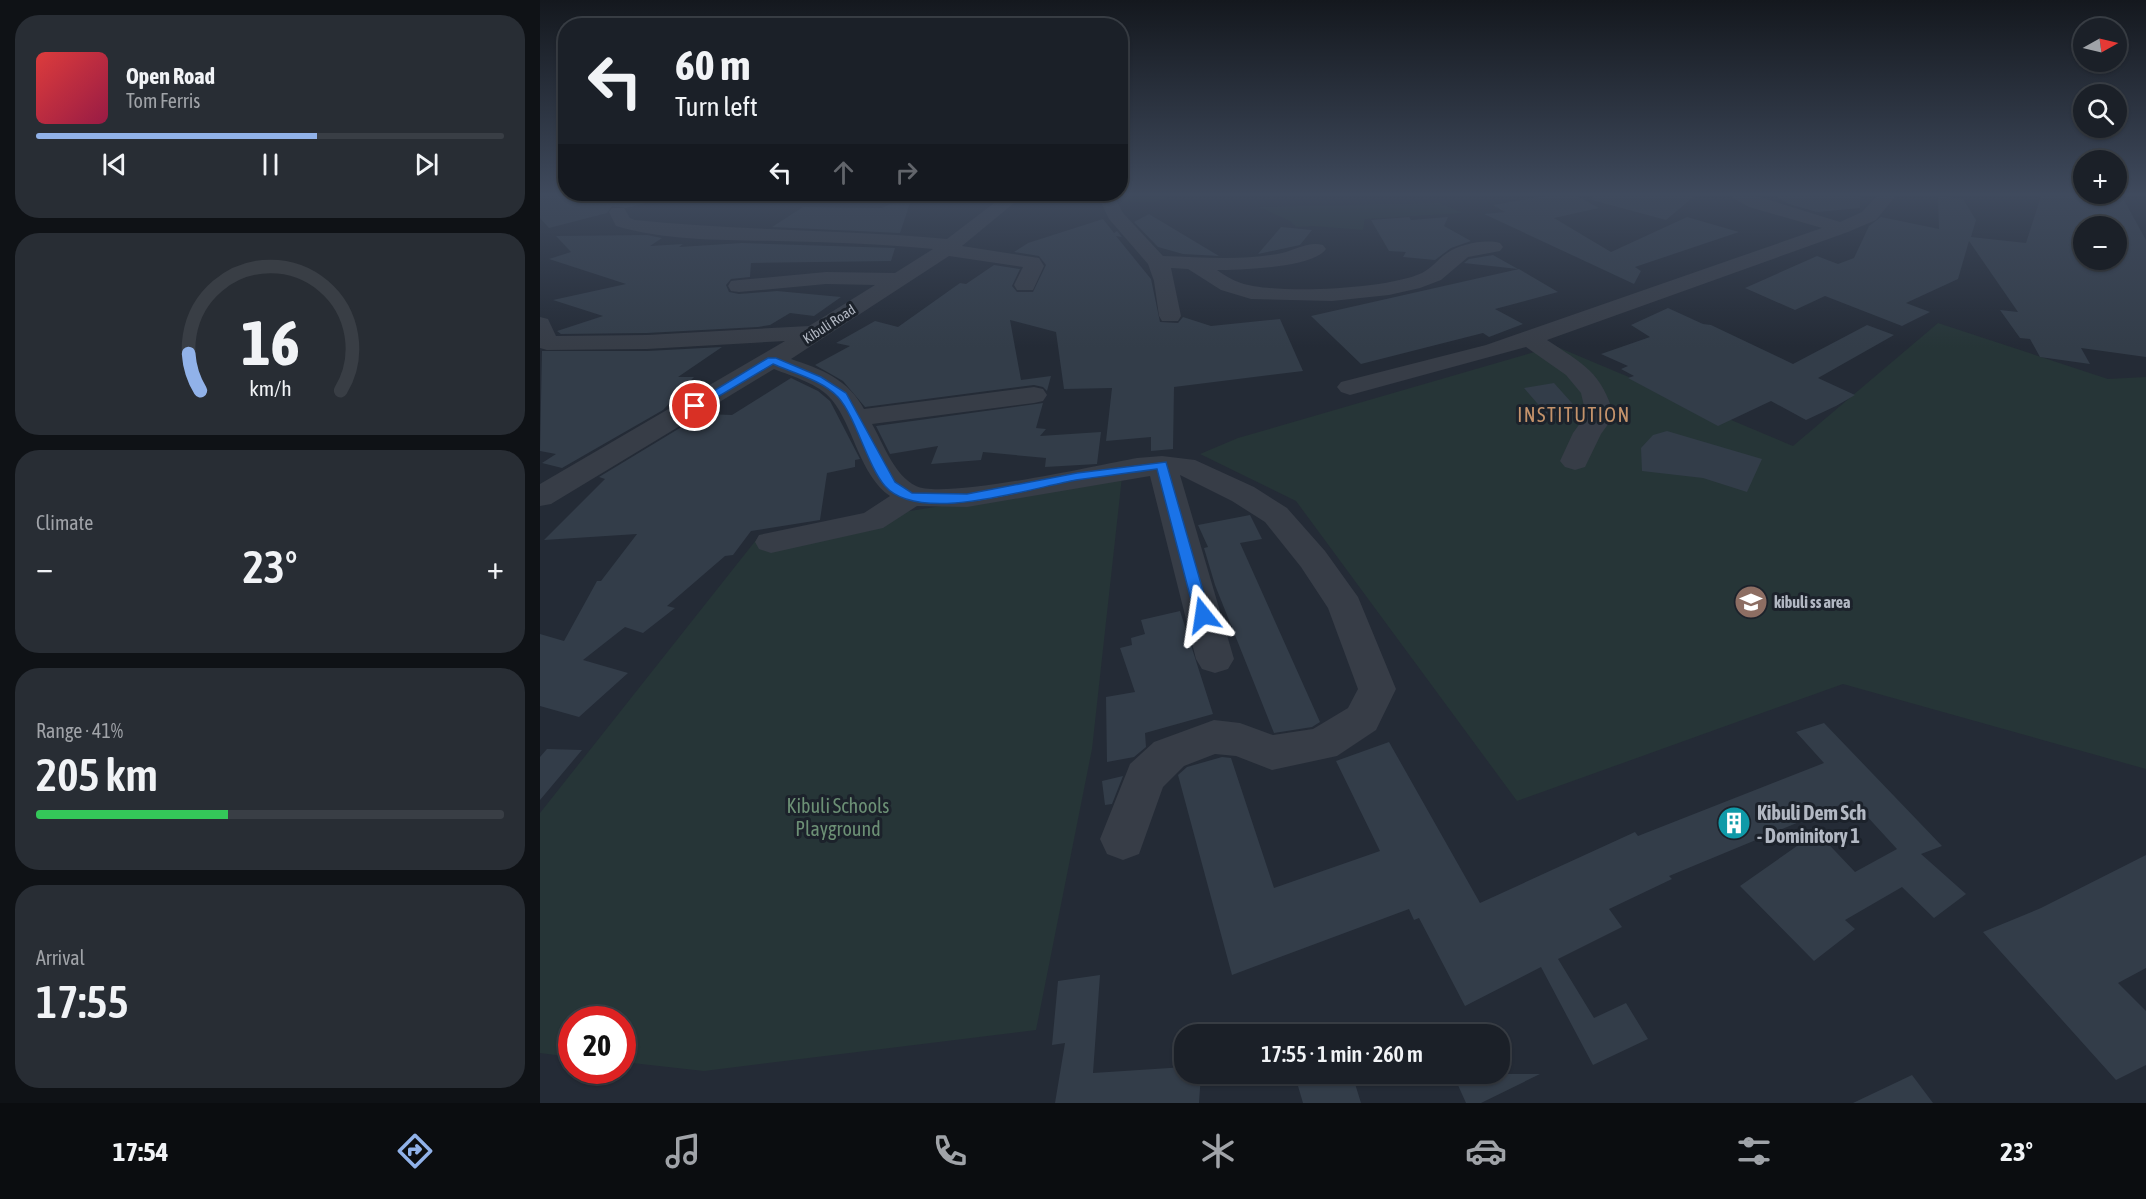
<!DOCTYPE html>
<meta charset="utf-8">
<style>
:root{--surface:#1b2028;--page:#282d34;--text:#f1f3f6;--muted:#a0a3a8;--line:#393e45;--accent:#91b2e9}
body{margin:0;font-family:"Asap Condensed",sans-serif;background:var(--page);color:var(--text);height:100vh;display:flex;flex-direction:column;font-size:22px;white-space:nowrap}
*{box-sizing:border-box;margin:0}
p{font-size:20px;color:var(--muted)}
.icon{flex:none;width:33px;height:33px;fill:none;stroke:currentColor;stroke-width:2;stroke-linecap:round;stroke-linejoin:round}
.map{position:relative;flex:1;overflow:hidden}
.drawer{display:flex;flex-direction:column;gap:15px;padding:15px;background:#0f1216;width:540px}
.drawer>*{flex:none}
.top-card{position:absolute;left:18px;top:18px;width:570px;height:183px;border-radius:24px;box-shadow:0 2px 4px #0004,0 0 0 2px var(--line);background:#1b2028;color:var(--text);overflow:hidden}
.needle{width:39px;rotate:82deg}
.controls{position:absolute;left:1533px;top:18px;display:grid;gap:12px}
.controls a{display:grid;place-items:center;width:54px;height:54px;border-radius:50%;background:var(--surface);box-shadow:0 2px 4px #0004,0 0 0 2px var(--line);font-size:30px}
.speed{position:absolute;left:18px;top:1006px;display:flex;gap:12px;font-size:30px;font-weight:700;text-align:center}
.speed>*{display:grid;place-content:center;width:78px;height:78px;border-radius:50%;background:var(--surface);box-shadow:0 2px 4px #0004,0 0 0 2px var(--line);line-height:1}
.speed .limit{border:9px solid #d22;background:#fff;color:#111}
.pin{position:absolute;display:grid;place-items:center;width:51px;height:51px;color:#fff;margin:-26px;border:3px solid #fff;border-radius:50%;box-shadow:0 2px 6px #0007}
.me{position:absolute;width:66px;margin:-33px;rotate:345deg;stroke-linejoin:round;filter:drop-shadow(0 0 4px #0008)}
.turn{display:flex;align-items:center;gap:21px;height:126px;padding:0 18px;font-size:27px}
.turn .icon{width:78px;height:78px;stroke-width:2.5}
.turn b{display:block;font-size:42px;line-height:51px}
.lanes{display:flex;align-items:center;height:57px;padding:0 18px;background:#0003;justify-content:center;gap:30px;direction:ltr}
.lanes .off{opacity:.35}
.big{font-size:45px;font-weight:600;line-height:1.1}
.drawer .card{flex:1;display:flex;flex-direction:column;justify-content:center;gap:9px;min-width:0;padding:0 21px;border-radius:24px;background:var(--page)}
.drawer .dial{align-items:center;gap:0}
.dial svg{height:156px;overflow:visible;fill:none;stroke:var(--line);stroke-width:7;stroke-linecap:round;text-anchor:middle}
.dial text{fill:var(--text);stroke:none}
.song{display:flex;align-items:center;gap:18px}
.cover{width:72px;height:72px;border-radius:9px;background:linear-gradient(135deg,hsl(0 70% 55%),hsl(340 70% 35%))}
.played{height:6px;border-radius:3px;background:linear-gradient(90deg,var(--accent) 60%,var(--line) 60%)}
.keys{display:flex;justify-content:space-around;direction:ltr}
.heat{display:flex;justify-content:space-between;align-items:center;font-size:33px;direction:ltr}
.charge{height:9px;border-radius:4px;background:linear-gradient(90deg,#34c759 41%,var(--line) 0)}
.trip{position:absolute;left:634px;top:1024px;width:336px;height:60px;border-radius:24px;background:var(--surface);box-shadow:0 2px 4px #0004,0 0 0 2px var(--line);font-weight:600;line-height:60px;text-align:center}
.tab-bar{display:flex;height:96px;justify-content:space-around;align-items:center;background:#0b0d10;color:var(--muted)}
.tab-bar .icon{width:42px;height:42px}
.tab-bar .on{color:var(--accent)}
.tab-bar b{font-size:27px;color:var(--text)}
main{display:flex;flex:1;min-height:0}
.map>svg:first-child{display:block}
.green{fill:#263537}
.building{fill:#333d49;fill-rule:evenodd}
.lines{fill:none;stroke-linecap:round;stroke-linejoin:round}
.minor{fill:#373d47;fill-rule:evenodd}
.route{fill:#1a73e8;stroke:#114b97;stroke-width:1.5}
.labels{text-anchor:middle;dominant-baseline:central;stroke-width:6;stroke-linejoin:round;paint-order:stroke}
.far-street-label{font-size:14px;fill:#b2b8c3;stroke:#1c222b}
.poi-label{font-size:16px;font-weight:bold;fill:#b2b8c3;stroke:#1c222b;text-anchor:start}
.quarter-label{font-size:20px;letter-spacing:1.5px;fill:#c5936b;stroke:#1c222b}
.near-park-label{font-size:20px;fill:#6c9075;stroke:#1c222b}
.near-poi-label{font-size:20px;font-weight:bold;fill:#b2b8c3;stroke:#1c222b;text-anchor:start}
</style>
<main>
<section class="drawer">
<div class="card">
<div class="song"><i class="cover"></i><div><b>Open Road</b><p>Tom Ferris</p></div></div>
<div class="played"></div>
<div class="keys"><svg class="icon" aria-label="previous" viewBox="0 0 24 24"><path d="M18 5L8 12l10 7zM5 5v14"/></svg><svg class="icon" aria-label="pause" viewBox="0 0 24 24"><path d="M8 5v14M16 5v14"/></svg><svg class="icon" aria-label="next" viewBox="0 0 24 24"><path d="M6 5l10 7-10 7zM19 5v14"/></svg></div>
</div>
<div class="card dial"><svg viewBox="0 0 100 80">
<path d="M14 69A42 42 0 1 1 86 69"/>
<path d="M14 69A42 42 0 0 1 8 50" stroke="#91b2e9"/>
<text x="50" y="56" font-size="32" font-weight="700">16</text>
<text x="50" y="72" font-size="11">km/h</text>
</svg></div>
<div class="card"><p>Climate</p>
<div class="heat"><a>−</a><b class="big">23°</b><a>+</a></div>
</div>
<div class="card"><p>Range · 41%</p><b class="big">205 km</b><div class="charge"></div></div>
<div class="card"><p>Arrival</p><b class="big">17:55</b></div>
</section>
<div class="map">
<svg width="1606" height="1103" viewBox="0 0 1606 1103">
<rect width="100%" height="100%" fill="#242b36"/>
<path class="green" d="M629,193c-9,16 -40,8 -55,6l-1,-5z
M274,194h80l-7,8 -93,-2z
M900,203l23,10 -98,6 -2,11 -50,-4 -17,1 -6,-6 -31,-14z
M1398,323l170,56 38,-2v392l-303,-85 -326,117 -221,-300 -96,-47 38,-16 317,-92 238,100z
M582,477l-30,272 -56,281 -332,41 -81,-9 -1,-42h-50l-1,37 -31,-4v-240l220,-278z"/>
<path class="building" d="M0,193l112,1 1,7 -27,7 -14,-2 -5,7 -58,15 -9,-10z
M1022,193h9l28,15 -45,10 57,34 76,-35 52,15 -104,35 6,4 -7,13 -150,-70 21,-2 -12,-7z
M1053,193h105l-32,27 -74,-20z
M1229,193h91v15l-43,4 -28,-8z
M1502,193h78l26,47v117l-65,-9 9,16 -50,-7 -10,-18 -10,-1 -20,-28 18,2 -49,-71 -11,38 -52,24 24,9 -28,14 -77,-30 -30,14 -50,-22 72,-32 21,8 16,-6 15,-32 12,-9 58,12 -1,-33 25,3 13,21 -5,17 55,6zM1544,226h32v34h-32z
M370,203l-10,30 -128,-6 31,-20 79,1 8,-4z
M609,214l70,42 -36,-2 -25,-7 -24,-25z
M869,217l2,3 37,-3 -4,9 27,15 -20,7 -16,12 -32,-3 3,-5 -17,-1 -18,-31z
M563,219l11,14 3,-2 5,6 -6,-1 35,43 9,43 18,1 5,-6 28,9 69,-7 23,52 -129,16 -1,62 -22,2v-14l-45,4 6,-53 -48,1 -8,-57 -46,-12 11,60 30,-4 -4,15 -4,-4 -9,-2 -169,22 -22,-26 -28,-16 35,-19 -14,-3 39,-22 23,6 62,-44 6,1 28,-19 26,4 -8,17 5,6h16l13,-27 -7,-9 -25,-4 14,-9z
M741,227l31,3 -12,15 -42,9z
M107,235l15,3 -12,8 33,-2 -4,3 63,-4 153,5 -4,13 -140,2 -1,14 -19,2 -5,6 3,7 10,2 38,-3 64,6 -27,19 -24,-3 -20,12 -12,2 -111,6 -86,1 -4,-3 46,-15 -50,-16 73,-16 -77,-25 22,-7 -15,-16z
M953,255l25,14 -54,-6 5,-4z
M979,269l39,23 -63,17 28,15 -34,13 -6,-4 -122,31 -50,-48z
M1128,308l35,16 8,1 82,39 74,-39 27,10 -76,43 37,17 -19,11 -30,14 -35,-19 -53,25 -90,-48 6,-2 -13,-7 7,-3 -27,-12 49,-17 -19,-12z
M182,347l-44,30h16l-31,33 -101,58 -20,-5 14,-9 -16,-3 2,-100h105z
M251,378l27,13 12,10 30,58 -5,1v7l-28,6 -7,47 -69,11 -18,24 -8,1 -58,50 8,2 -32,25 -18,-6 -42,33 45,13 -49,44 -39,-11v-72l24,7 33,-60h4l36,-47 -93,6 61,-61 -6,-2 104,-63 29,1z
M1014,383l26,29 -31,5 -25,-29z
M503,403l-7,25 10,1 -6,7 61,-4 -4,32 -52,3 1,-9 -63,-6 -2,8 -50,4 7,-18 -48,8 -14,-28z
M1127,431l95,28 -15,33 -44,-14 -61,-7 -1,-23 12,-13z
M710,515l12,24 -22,4 80,179 -8,5 -38,6 -59,-148 -11,-37 4,-1 -10,-22z
M640,611l33,103 -68,19 1,14 -12,10 -27,5 -1,-65 29,-5 -15,-44 12,-3 -1,-7 14,-4 -4,-14z
M1284,723l118,123 -21,8 45,40 -32,24 -32,-31 -57,33 10,9 -41,32 -74,-75 77,-54 38,40 42,-23 -45,-49 -183,76 3,3 -63,30 13,18 -64,32 36,59 32,-15 22,36 -55,26 -52,-98 -76,39 -46,-88 -5,2 -5,-11 -177,66 -54,-200 9,-8 35,-10 9,1 43,130 106,-37 -44,-90 53,-19 91,161 155,-71 3,4 186,-73 -28,-31z
M7,749l35,1 -42,50v-43z
M583,776l-11,28 -7,1 -3,-24z
M1606,855v113l-28,15 28,28v54l-30,15 -133,-148 58,-24z
M560,975l-7,98 92,-6v7h16l-2,29h-144l10,-60 -13,2 6,-64z
M789,1074h23l9,29h-58l-5,-17z
M913,1074h87l-59,29h-15z
M1372,1075l21,28h-80z"/>
<g class="lines">
<path class="minor" d="M1184,193h23l93,29 22,-10 18,-19h18l-22,27 -28,12 -301,108c36,24 55,32 67,76l-13,18 -16,33 -10,3 -10,-3 -5,-6 13,-28 13,-18 -5,-22 -15,-18 -40,-28 -176,48 -9,-3 -4,-5 4,-5 145,-37 336,-117 -73,-21z
M466,194h19l-63,52 77,12 5,8 -11,24h-16l-3,-5 9,-18 -74,-11 -158,103c30,10 57,20 73,50l170,-22 9,2 4,6 -4,6 -9,2 -162,21c12,21 22,51 44,62 27,14 183,-21 221,-28l25,-2 33,4 59,27 33,21 38,43 33,46 38,92 -20,41 -39,26 -65,14 -36,-14 -21,-2 -31,12 -21,21 -24,67 -16,6 -16,-6 -7,-15 30,-75 24,-22 60,-22 26,3 33,12 40,-6 35,-21 10,-19 -30,-81 -27,-41 -36,-45 -33,-21 -52,-26 54,184 -6,10 -13,4 -13,-4 -6,-10 -46,-183 -183,31 -50,-1 -34,22 -112,25 -12,-4 -4,-7 4,-7 105,-22 26,-17c-30,-20 -37,-71 -58,-96 -14,-17 -39,-23 -58,-31l-223,135 -11,2v-22l245,-143 -138,8 -100,1 -7,-2v-31l8,2 8,17 91,-1 162,-9 66,-41 -49,-1 -87,8 -8,-1 -3,-5 3,-5 8,-1 87,-8 69,1 38,-24c-52,-5 -104,-7 -157,-8 -52,-1 -109,0 -160,-15l-7,-14 3,-4h12l6,10 5,2c104,11 208,9 312,19z
M557,194h16l10,19 40,43c39,1 80,5 119,-3 13,-3 27,-12 41,-8l3,4c-13,19 -87,21 -109,21 7,5 15,10 24,13 35,12 147,6 181,-10 10,-5 16,-14 25,-20 13,-9 38,-14 53,-10l3,4 -3,4 -32,6 -27,23 -21,8 -31,7 -57,6 -81,-2 -30,-9 -33,-21 -17,-1 10,48 -3,5h-16l-3,-5 -5,-35 -6,-17 -39,-45z"/>
</g>
<linearGradient id="sky" x2="0" y2="1"><stop stop-color="#14181e"/><stop offset="0.56" stop-color="#3f4a5d"/><stop offset="1" stop-color="#3f4a5d" stop-opacity="0"/></linearGradient>
<rect width="1606" height="347" fill="url(#sky)"/>
<path class="route" d="M228,358h8l45,19 25,16 49,89 17,11 55,1 110,-21 89,-11 44,153 -2,4 -5,2 -8,-6 -38,-146c-27,4 -54,7 -81,11 -45,8 -157,45 -191,6 -18,-21 -29,-69 -47,-89 -16,-17 -45,-24 -65,-33l-74,44 -10,-2z"/>
<defs>
<g id="school-disc" transform="scale(1.725)"><circle r="9.5" fill="#8d6e63" stroke="#1c222b"/><path d="M0-5L7-2L0 1L-7-2ZM-4 1L0 2.5L4 1V4Q0 6-4 4Z" fill="#fff"/></g>
<g id="building-disc" transform="scale(1.725)"><circle r="9.5" fill="#0f9aa8" stroke="#1c222b"/><path d="M-4-6H4V6H1V3H-1V6H-4ZM-2.5-4.3h1.7v1.8h-1.7ZM.8-4.3h1.7v1.8H.8ZM-2.5-1h1.7V.8h-1.7ZM.8-1h1.7V.8H.8Z" fill="#fff"/></g>
</defs>
<g fill-rule="evenodd">
<use href="#school-disc" x="1211" y="602"/>
<use href="#building-disc" x="1194" y="823"/>
</g>
<g class="labels">
<g class="far-street-label">
<text transform="translate(289 324) rotate(-33)">Kibuli Road</text>
</g>
<g class="poi-label">
<text x="1234" y="602">kibuli ss area</text>
</g>
<g class="quarter-label">
<text x="1034" y="414">INSTITUTION</text>
</g>
<g class="near-park-label">
<text x="298" y="805">Kibuli Schools<tspan x="298" dy="23">Playground</tspan></text>
</g>
<g class="near-poi-label">
<text x="1217" y="812">Kibuli Dem Sch<tspan x="1217" dy="23">- Dominitory 1</tspan></text>
</g>
</g>
</svg>
<div class="controls">
<a><svg class="needle" viewBox="-14 -14 28 28"><path d="M0-13l5 13h-10z" fill="#e53935"/><path d="M0 13l5-13h-10z" fill="#a0a3a8"/></svg></a>
<a><svg class="icon" aria-label="search" viewBox="0 0 24 24"><circle cx="10" cy="10" r="6"/><path d="M15 15l6 6"/></svg></a>
<a>+</a>
<a>−</a>
</div>
<div class="speed"><div class="limit">20</div></div>
<div class="pin" style="left:155px;top:406px;background:#d93025"><svg class="icon" aria-label="arrive" viewBox="0 0 24 24"><path d="M6 21V4h12l-3 4 3 4H6"/></svg></div>
<svg class="me" style="left:663px;top:615px" viewBox="-20 -20 40 40"><path d="M0-17L14 15 0 8-14 15z" fill="#1a73e8" stroke="#fff" stroke-width="4"/></svg>
<div class="trip">17:55 · 1 min · 260 m</div>
<div class="top-card">
<div class="turn"><svg class="icon" aria-label="left" viewBox="0 0 24 24"><path d="M17 20v-9H6M10 6l-5 5 5 5"/></svg><div><b>60 m</b>Turn left</div></div>
<div class="lanes"><svg class="icon" aria-label="left" viewBox="0 0 24 24"><path d="M17 20v-9H6M10 6l-5 5 5 5"/></svg><svg class="icon off" aria-label="ahead" viewBox="0 0 24 24"><path d="M12 20V5M6 11l6-6 6 6"/></svg><svg class="icon off" aria-label="right" viewBox="0 0 24 24"><path d="M7 20v-9h11M14 6l5 5-5 5"/></svg></div>
</div>
</div>
</main>
<nav class="tab-bar">
<b>17:54</b>
<svg class="icon on" aria-label="directions" viewBox="0 0 24 24"><path d="M12 3l9 9-9 9-9-9zM9 14v-3h6M13 9l2 2-2 2"/></svg>
<svg class="icon" aria-label="music" viewBox="0 0 24 24"><path d="M9 18V5l10-2v13"/><circle cx="6" cy="18" r="3"/><circle cx="16" cy="16" r="3"/></svg>
<svg class="icon" aria-label="phone" viewBox="0 0 24 24"><path d="M5 4h4l2 5-3 2q2 4 5 5l2-3 5 2v4C11 20 4 13 5 4z"/></svg>
<svg class="icon" aria-label="climate" viewBox="0 0 24 24"><path d="M12 3v18M4 7l16 10M4 17L20 7"/></svg>
<svg class="icon" aria-label="car" viewBox="0 0 24 24"><path d="M5 17H2v-5l4-1 3-4h7l3 4 3 1v5h-3M9 17h6M6 11h13"/><circle cx="7" cy="17" r="2"/><circle cx="17" cy="17" r="2"/></svg>
<svg class="icon" aria-label="filters" viewBox="0 0 24 24"><path d="M4 7h16M4 17h16"/><circle cx="9" cy="7" r="2"/><circle cx="15" cy="17" r="2"/></svg>
<b>23°</b>
</nav>
